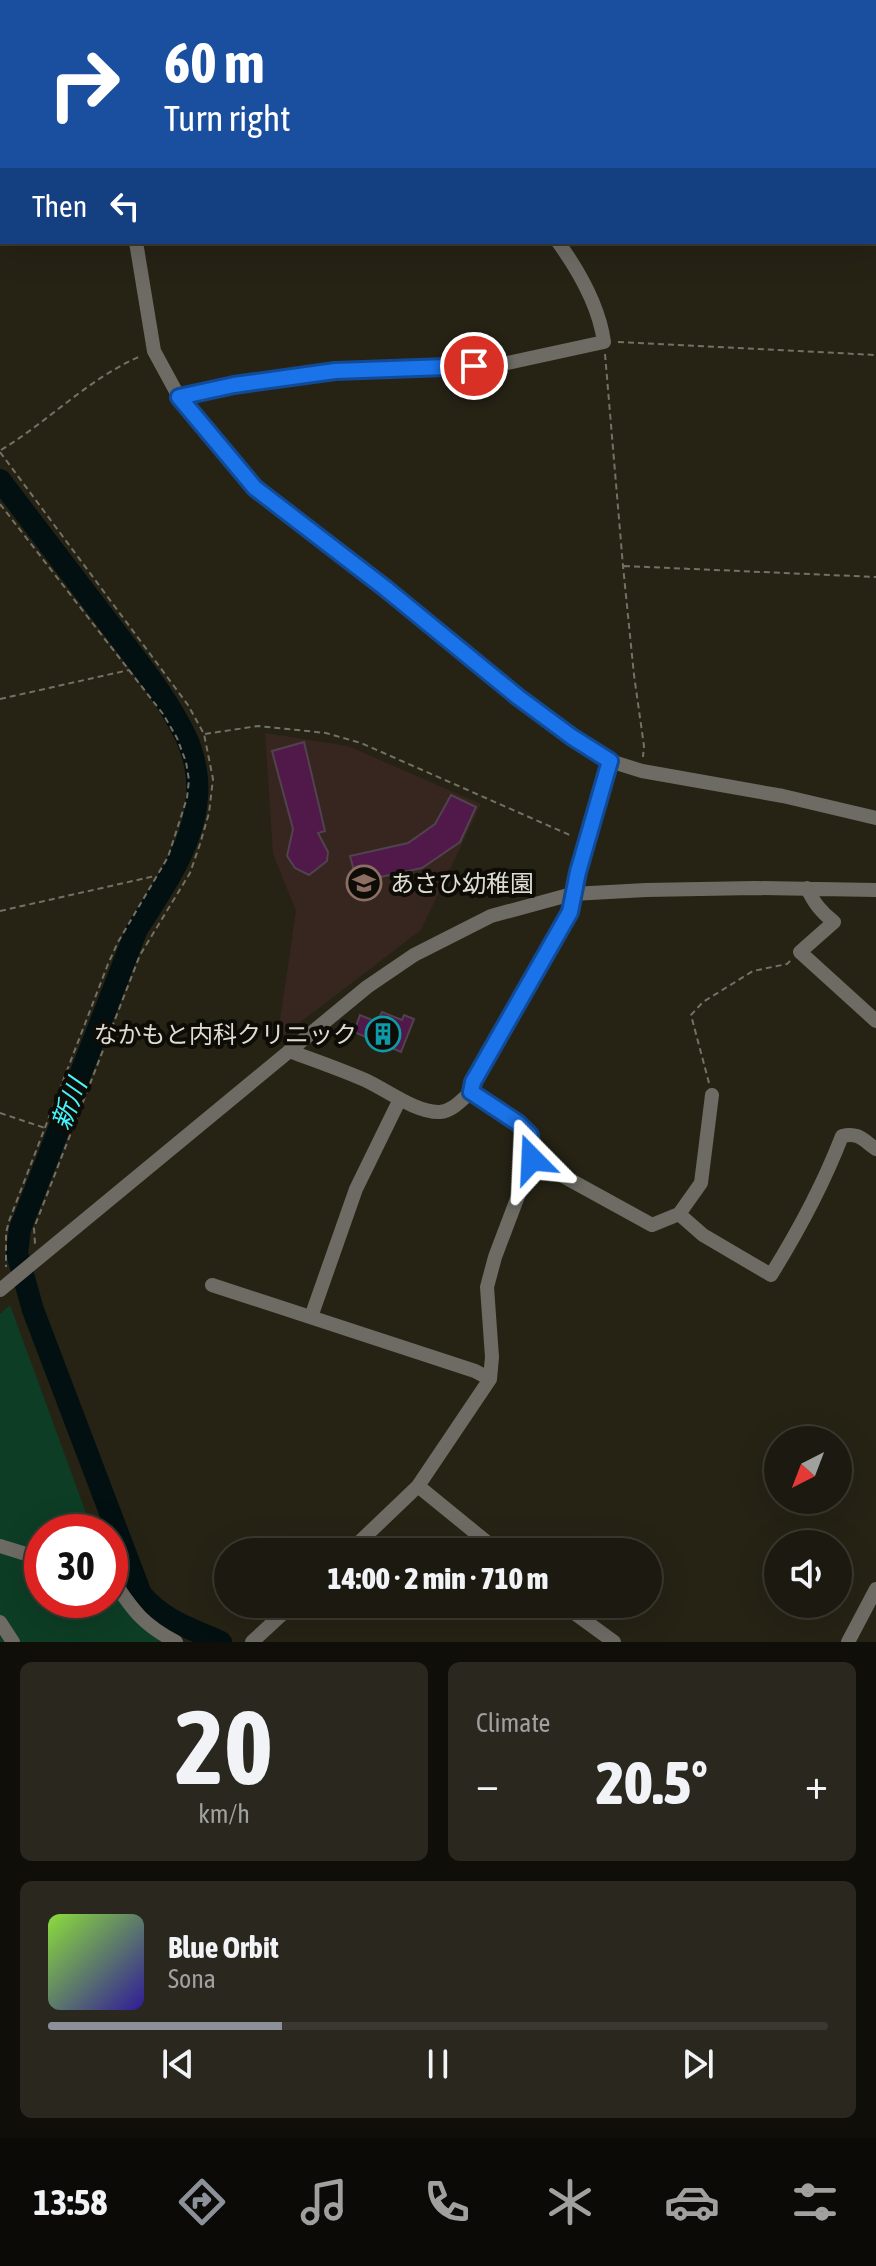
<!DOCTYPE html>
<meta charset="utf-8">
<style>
:root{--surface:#1c1a10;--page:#29271e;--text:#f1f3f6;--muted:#a0a19f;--line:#3a3830;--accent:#8c9099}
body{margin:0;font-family:"Asap Condensed","Noto Sans JP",sans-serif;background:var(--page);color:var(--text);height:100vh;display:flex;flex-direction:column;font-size:30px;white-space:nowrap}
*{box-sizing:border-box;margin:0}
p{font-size:26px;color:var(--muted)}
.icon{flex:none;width:44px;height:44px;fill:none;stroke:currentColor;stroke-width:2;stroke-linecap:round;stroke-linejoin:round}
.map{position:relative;height:1642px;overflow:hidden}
.details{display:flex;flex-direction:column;gap:20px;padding:20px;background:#0f0e09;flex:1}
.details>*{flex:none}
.hud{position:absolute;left:0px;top:0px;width:876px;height:244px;box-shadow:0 8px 32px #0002,0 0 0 2px var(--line);background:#1a4fa0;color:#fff;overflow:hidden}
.needle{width:52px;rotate:222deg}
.buttons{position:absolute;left:764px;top:1426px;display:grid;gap:16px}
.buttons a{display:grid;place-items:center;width:88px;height:88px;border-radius:50%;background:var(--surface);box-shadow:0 8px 32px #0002,0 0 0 2px var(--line);font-size:40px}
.speed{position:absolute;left:24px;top:1514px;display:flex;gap:16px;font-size:40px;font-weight:700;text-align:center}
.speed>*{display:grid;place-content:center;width:104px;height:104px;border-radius:50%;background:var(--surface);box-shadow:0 8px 32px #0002,0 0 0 2px var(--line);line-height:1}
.speed .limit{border:12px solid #d22;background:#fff;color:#111}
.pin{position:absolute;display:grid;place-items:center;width:68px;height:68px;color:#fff;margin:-34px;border:4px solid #fff;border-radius:50%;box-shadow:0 2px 8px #0007}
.me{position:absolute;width:88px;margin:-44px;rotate:339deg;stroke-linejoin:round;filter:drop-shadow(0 0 6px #0008)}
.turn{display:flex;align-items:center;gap:28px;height:168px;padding:0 32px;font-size:36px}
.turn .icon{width:104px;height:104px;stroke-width:2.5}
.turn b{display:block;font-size:56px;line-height:68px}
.then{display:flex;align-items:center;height:76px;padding:0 32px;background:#0003;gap:16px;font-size:30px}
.big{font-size:60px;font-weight:800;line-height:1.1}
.details .card{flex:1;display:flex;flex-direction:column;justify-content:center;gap:12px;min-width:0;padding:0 28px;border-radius:12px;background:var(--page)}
.details .dial{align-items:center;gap:0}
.dial b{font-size:104px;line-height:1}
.song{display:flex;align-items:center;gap:24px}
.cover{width:96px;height:96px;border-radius:12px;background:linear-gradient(135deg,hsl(90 70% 55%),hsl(250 70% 35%))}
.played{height:8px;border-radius:4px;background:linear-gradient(90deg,var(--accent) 30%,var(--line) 30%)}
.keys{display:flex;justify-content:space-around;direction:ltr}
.heat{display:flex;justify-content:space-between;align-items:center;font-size:44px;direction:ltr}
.details .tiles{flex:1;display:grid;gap:20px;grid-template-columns:1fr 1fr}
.card:last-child{grid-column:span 2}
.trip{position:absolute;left:214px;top:1538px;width:448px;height:80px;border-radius:40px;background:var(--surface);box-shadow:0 8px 32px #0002,0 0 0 2px var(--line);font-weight:800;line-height:80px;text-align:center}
.tab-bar{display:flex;height:128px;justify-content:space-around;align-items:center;background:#0b0a06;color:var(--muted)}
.tab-bar .icon{width:56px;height:56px}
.tab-bar .selected{color:var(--accent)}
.tab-bar b{font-size:36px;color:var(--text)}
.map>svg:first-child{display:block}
.education{fill:#37251f}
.green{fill:#0d3d24}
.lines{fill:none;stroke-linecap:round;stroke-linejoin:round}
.river{stroke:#031011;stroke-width:22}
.building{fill:#50194a;stroke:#50434d;stroke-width:2}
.path{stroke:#737165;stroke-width:2;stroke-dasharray:6 4;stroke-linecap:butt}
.minor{stroke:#6d6b64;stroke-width:14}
.route-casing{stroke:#114b97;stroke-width:20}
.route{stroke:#1a73e8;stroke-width:14}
.labels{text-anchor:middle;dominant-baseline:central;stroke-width:8;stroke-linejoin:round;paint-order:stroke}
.poi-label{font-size:24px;fill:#dedcd3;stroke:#0e0c06;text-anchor:start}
.water-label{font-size:26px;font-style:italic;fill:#46f4fe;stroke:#0e0c06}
</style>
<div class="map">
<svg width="876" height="1642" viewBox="0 0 876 1642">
<rect width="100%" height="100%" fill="#262315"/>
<path class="education" d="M265,733l83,13 133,58 -60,126 -144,110 19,-129 -23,-57z"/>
<path class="green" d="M10,1305l83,227h-51v68h68v-18l63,60h-173v-328z"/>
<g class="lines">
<path class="river" d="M0,480c37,49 74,98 111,146 27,36 56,71 75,111 8,17 13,41 11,60 -3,48 -35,93 -60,132l-117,300 -3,24 16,57 108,284c21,26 51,35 80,48"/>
</g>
<path class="building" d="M304,742l21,89 -7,2 10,19 -1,9 -18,14 -14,-7 -8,-12 6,-27 -21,-78z
M451,795l25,12 -16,35 -38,26 -65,14 -7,-26 58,-13 27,-19z
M382,1012l20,8 2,-5 10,4 -13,33 -47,-20 6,-17 17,7z"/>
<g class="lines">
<path class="path" d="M92,0v2
M622,2l11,-2
M874,132h2
M618,342l258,13
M605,354l18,212 11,109 10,71 -1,11
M1,450c48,-29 88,-72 140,-94
M0,452l188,253 16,29 9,45 -4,34 -9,31 -10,29 -50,82 -106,273 1,16
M0,504l163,210 14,24 9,24 3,18 -2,18 -19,59 -50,85 -10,22 -99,257 -3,12v34
M624,566l252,11
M0,699l129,-29
M205,734l53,-8 68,7 35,10 211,93
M0,911l155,-35
M709,1083l-18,-68 12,-13 50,-31 34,-7 4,-4
M0,1113l45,15"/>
<path class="minor" d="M26,0l2,2
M136,242l18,109 25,46 76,91 130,100 133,109 92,64 32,10 141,25 93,22
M179,397l55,-12 101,-14 163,-6 106,-23c-5,-36 -25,-71 -46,-100
M807,888c7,15 14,24 27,34l-34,30 76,69
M289,1051c25,9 51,18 76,29 22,10 51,33 75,32 13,-1 22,-13 31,-20
M532,1159l120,66 27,-11 22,-31 11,-88
M679,1214l24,21 68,40c28,-45 52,-90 71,-139 17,-4 21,4 34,13
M212,1285l263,86 15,8
M0,1290l367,-303 47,-32 77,-39 81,-22 74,-4 109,-2 121,2
M311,1317l45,-128 44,-90
M418,1486l81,66
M0,1546l42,13
M349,1552l69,-66 72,-107 2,-22 -5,-70 8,-30 37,-98 -2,-24 -12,-12 -47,-31 2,-10 97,-170 8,-40 32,-111
M110,1581l4,1c20,30 30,43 62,60
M562,1604l52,38
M0,1622l13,20
M252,1642l41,-38
M848,1642l28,-53"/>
</g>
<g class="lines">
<g class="route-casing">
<path id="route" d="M474,366l-139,5 -101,14 -55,12 76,91 130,100 133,109 54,40 38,24 -32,111 -8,40 -97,170 -2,10 47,31 12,12 2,24"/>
</g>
<use href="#route" class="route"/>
</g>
<defs>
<g id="school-ring" transform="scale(1.8)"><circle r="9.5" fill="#0e0c06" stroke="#8d6e63" stroke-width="1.5"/><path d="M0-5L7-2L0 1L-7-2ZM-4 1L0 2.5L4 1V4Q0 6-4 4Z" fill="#8d6e63"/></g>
<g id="building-ring" transform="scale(1.8)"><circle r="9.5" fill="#0e0c06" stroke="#0f9aa8" stroke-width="1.5"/><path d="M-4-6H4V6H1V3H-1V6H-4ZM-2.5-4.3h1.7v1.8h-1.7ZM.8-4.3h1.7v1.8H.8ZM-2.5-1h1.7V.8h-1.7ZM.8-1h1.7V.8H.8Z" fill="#0f9aa8"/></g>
</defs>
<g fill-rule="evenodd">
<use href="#school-ring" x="364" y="883"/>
<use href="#building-ring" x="383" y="1034"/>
</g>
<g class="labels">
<g class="poi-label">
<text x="390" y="883">あさひ幼稚園</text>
<text x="357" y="1034" text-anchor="end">なかもと内科クリニック</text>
</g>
<g class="water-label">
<text transform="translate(69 1104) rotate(-69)">新川</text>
</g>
</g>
</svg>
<div class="buttons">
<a><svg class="needle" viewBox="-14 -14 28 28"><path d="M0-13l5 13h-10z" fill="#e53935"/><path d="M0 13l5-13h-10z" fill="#a0a19f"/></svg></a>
<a><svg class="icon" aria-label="sound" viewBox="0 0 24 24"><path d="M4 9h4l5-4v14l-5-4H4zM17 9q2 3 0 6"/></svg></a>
</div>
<div class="speed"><div class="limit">30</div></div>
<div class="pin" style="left:474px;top:366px;background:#d93025"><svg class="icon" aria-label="arrive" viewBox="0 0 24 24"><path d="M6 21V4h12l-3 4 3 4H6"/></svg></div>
<svg class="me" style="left:532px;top:1159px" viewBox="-20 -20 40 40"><path d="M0-17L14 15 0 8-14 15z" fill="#1a73e8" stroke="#fff" stroke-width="4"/></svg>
<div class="trip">14:00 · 2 min · 710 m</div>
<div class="hud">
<div class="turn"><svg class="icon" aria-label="right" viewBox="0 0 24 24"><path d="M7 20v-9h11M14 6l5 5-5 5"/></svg><div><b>60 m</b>Turn right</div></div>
<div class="then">Then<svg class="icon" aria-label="left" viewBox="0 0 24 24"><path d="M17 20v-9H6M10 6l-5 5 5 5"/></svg></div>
</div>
</div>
<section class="details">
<div class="tiles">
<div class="card dial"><b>20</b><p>km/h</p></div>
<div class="card"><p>Climate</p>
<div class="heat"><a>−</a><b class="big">20.5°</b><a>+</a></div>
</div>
<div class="card">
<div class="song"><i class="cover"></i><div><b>Blue Orbit</b><p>Sona</p></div></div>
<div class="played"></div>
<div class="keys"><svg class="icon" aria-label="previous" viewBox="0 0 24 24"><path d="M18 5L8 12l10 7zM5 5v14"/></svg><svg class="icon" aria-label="pause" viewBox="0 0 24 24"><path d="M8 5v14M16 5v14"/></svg><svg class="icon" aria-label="next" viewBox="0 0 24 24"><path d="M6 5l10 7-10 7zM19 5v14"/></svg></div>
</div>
</div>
</section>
<nav class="tab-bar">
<b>13:58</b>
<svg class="icon selected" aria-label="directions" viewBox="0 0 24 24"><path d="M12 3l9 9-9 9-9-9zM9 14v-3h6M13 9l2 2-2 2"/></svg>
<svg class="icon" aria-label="music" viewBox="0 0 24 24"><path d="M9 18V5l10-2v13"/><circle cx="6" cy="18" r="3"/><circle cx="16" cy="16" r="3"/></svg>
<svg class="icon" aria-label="phone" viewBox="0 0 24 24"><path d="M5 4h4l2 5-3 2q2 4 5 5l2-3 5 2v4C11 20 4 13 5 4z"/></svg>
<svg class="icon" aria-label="climate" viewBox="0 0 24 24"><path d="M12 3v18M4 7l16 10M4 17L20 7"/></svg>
<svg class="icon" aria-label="car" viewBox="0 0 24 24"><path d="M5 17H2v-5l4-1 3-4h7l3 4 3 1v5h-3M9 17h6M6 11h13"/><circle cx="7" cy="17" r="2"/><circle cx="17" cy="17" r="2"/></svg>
<svg class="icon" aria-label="filters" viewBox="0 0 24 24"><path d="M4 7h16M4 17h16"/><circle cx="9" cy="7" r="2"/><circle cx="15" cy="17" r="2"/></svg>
</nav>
